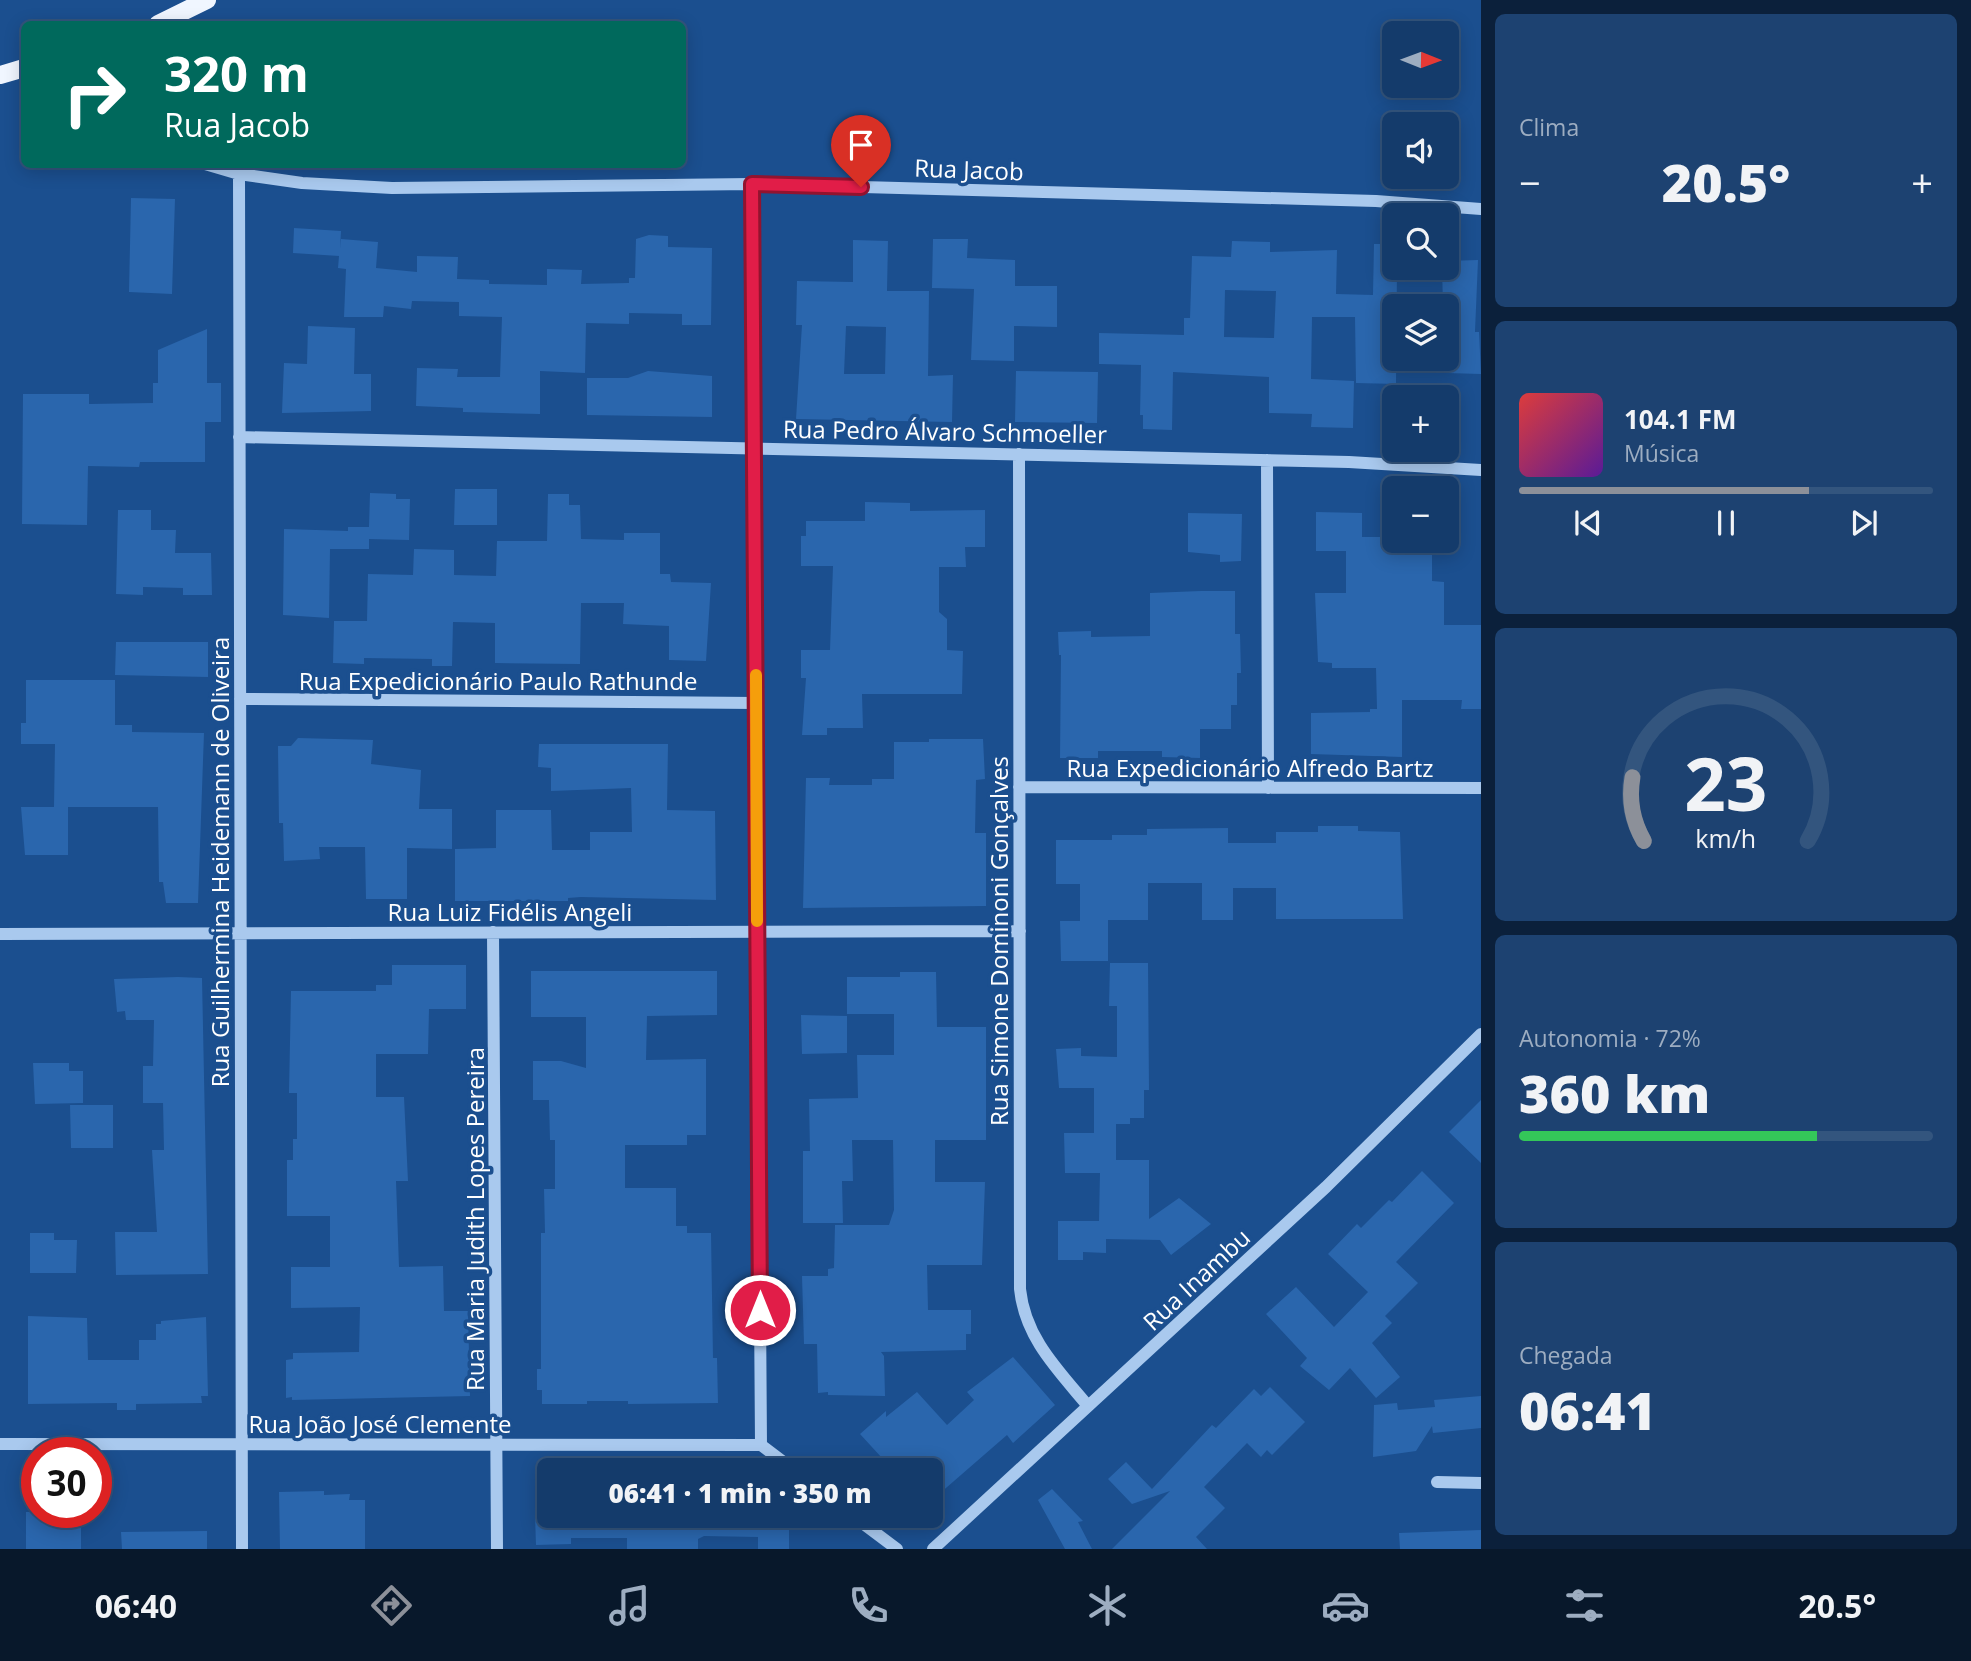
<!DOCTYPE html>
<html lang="pt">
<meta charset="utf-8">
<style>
:root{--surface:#143b6b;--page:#1d4271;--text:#f1f3f6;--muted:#9dadc1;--line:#33557e;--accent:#8c9099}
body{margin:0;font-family:"Open Sans",sans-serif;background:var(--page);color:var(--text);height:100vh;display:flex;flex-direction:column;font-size:26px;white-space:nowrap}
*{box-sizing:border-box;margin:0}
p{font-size:23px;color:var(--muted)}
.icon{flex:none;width:38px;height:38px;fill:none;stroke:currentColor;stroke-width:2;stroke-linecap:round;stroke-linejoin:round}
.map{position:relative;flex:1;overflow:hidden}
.side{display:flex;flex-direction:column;gap:14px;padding:14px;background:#0b203b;width:490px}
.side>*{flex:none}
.guide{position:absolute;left:21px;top:21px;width:665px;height:147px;border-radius:10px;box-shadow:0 4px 18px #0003,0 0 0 2px var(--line);background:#00695c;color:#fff;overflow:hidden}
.needle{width:46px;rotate:91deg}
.fabs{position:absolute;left:1382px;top:21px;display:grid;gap:14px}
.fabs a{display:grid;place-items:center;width:77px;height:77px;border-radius:10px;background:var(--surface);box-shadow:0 4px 18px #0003,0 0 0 2px var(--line);font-size:35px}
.speed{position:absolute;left:21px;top:1437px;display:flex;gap:14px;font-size:35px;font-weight:700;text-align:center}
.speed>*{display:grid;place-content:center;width:91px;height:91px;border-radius:50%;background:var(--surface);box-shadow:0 4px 18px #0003,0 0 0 2px var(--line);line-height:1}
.speed .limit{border:10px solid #d22;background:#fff;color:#111}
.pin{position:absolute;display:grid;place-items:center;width:60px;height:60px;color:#fff;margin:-72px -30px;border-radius:50% 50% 50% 0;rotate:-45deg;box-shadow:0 0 7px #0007}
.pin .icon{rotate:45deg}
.me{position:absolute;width:77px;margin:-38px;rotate:0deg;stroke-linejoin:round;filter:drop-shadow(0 0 5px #0008)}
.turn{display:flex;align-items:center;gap:24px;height:147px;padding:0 28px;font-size:32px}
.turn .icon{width:91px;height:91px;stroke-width:2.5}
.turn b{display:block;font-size:49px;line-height:60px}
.big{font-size:52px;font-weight:800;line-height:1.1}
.side .widget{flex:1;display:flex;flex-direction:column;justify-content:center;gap:10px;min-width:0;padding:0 24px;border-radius:10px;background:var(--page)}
.side .dial{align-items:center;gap:0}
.dial svg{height:182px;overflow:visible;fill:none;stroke:var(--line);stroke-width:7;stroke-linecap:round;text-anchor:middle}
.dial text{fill:var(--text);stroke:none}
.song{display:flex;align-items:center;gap:21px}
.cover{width:84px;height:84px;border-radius:10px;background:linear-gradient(135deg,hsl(0 70% 55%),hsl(270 70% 35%))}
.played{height:7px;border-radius:4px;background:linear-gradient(90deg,var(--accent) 70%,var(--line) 70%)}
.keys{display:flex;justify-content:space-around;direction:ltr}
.heat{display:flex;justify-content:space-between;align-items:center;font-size:38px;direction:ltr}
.charge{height:10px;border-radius:5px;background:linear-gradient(90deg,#34c759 72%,var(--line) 0)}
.trip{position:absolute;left:537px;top:1458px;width:406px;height:70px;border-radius:10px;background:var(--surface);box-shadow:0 4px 18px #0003,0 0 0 2px var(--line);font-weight:800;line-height:70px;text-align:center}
.tab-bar{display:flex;height:112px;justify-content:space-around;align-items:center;background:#08182b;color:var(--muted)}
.tab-bar .icon{width:49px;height:49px}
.tab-bar .active{color:var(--accent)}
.tab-bar b{font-size:32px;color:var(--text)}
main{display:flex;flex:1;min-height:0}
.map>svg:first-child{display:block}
.building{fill:#2a66ad;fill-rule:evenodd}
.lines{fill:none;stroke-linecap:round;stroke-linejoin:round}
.minor{stroke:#a9c9ee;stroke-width:12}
.major{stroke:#f0f6ff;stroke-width:18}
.route-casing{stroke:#92132f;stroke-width:18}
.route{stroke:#e11d48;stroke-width:12}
.slow{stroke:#f59e0b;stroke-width:12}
.labels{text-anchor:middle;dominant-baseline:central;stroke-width:7;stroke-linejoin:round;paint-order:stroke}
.street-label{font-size:24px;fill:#fff;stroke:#1b4f8f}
</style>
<main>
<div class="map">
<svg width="1481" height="1549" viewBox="0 0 1481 1549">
<rect width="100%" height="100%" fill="#1b4f8f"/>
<path class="building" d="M131,198l44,1 -3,95 -43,-2z
M294,228l47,3 -1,18 1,-10 37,3 -2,26 41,4v-16l41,1 -1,22 32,1v4l58,1v-16l35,1 -1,14 48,-1v-5h6l1,-39 13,-4 19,1v11l44,1 -1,77h-29v-11l-53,-1v11l-43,-1 -1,50 -45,-2v43l-77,-2v-4l-47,-2 1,-38 41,1 -1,8h43l2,-60 -43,-1v-14l-47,-1 -1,8 -27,-3 -1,11h-39l2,-48 -8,-1 1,-12 -46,-3z
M933,239h35l-1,19 48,2v26h42v41l-43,-1v35l-43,-1 3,-71 -42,-1z
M853,240l35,1 -1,50h42l-1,85 25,-1 -1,47 -156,-3 6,-94h-6l1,-44 56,1zM846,326l40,1 -1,47h-41z
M1232,241l38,1v10l67,-2 -1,44 37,1 1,-51h21v24h2l-1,116 -40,-1 -1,-66h-43l-1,62 43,2 -1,47 -42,-1 1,-13 -43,-1v-36l-96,-5 -1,58 -29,-1v-14h-3l1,-50 -42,-1v-31l85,2v-17h6l2,-62 39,1zM1225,290l51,1 -2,47 -50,-1z
M1478,260l-3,72h4l2,42 -34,-1v-67h-4l-1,-38h5v-7z
M308,326l47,2 -1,46h17v37l-89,2 2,-50 23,1z
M207,329v54h14v39h-16v40h-65l-1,5 -51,-1 -1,59 -65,-1 1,-130h66v10l64,-1v-20h5v-33z
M648,371l64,5v41l-125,-2v-37h41z
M1016,371l82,1 -1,51 -82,-1z
M455,489h42v36h-43z
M370,493l26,1v5h14l-1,41 -40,-1v10h-39l-1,69 -46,-3 1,-86 64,2v-4h21z
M548,494h21v11h11l1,34 43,1v-7h36v41h10l1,8 40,1 -5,78 -37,-1v-34l-46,-2 1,-21h-43l-1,61 -85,-1v-40l-42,-1 -1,44h-20v-7l-68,-1v6l-31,-1 1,-42h33l1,-47 45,1 1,-26 40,1v25l42,1 1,-35h50z
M865,502l45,1v8l75,-1v37h-20l1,20h-27v45l8,7v31l16,1 -1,43h-100l1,34h-36v7h-25l4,-57h-5v-28h29l3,-84h-32v-30h5v-15h59z
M118,510h33v20h25l-1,23h36l1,42h-29v-7l-40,-1v8l-27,-1z
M1316,512l46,1v24h33v4h9v8l28,1v31l12,1v43h37v84h-20l1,-9h-60v57l-91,-3v-41l59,-1v-3h7l-1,-41h-44v-5l-14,-1 -3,-69h31v-42h-30z
M1188,513l54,1 -1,47 -21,1v-7l-32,-3z
M1201,591h34v43h5l1,39h-4v32h-6v24h-31v29l-38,-1v-6h-64v7h-38l1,-103h-2l-1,-23 33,-1v6l59,-1v-43z
M116,642h92v35l-93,-2z
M26,680h89v45h17v7l72,1 -6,170h-32l-3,-21h-4l-1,-75h-104l1,-63h-34v-21h5z
M298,738l75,2 -2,24 50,6 -2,39h33v40l-45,-1v51h-41l-1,-52h-46l1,12 -36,2 -1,-38h-4l-1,-77h13z
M929,739h54l2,40 -9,1 -1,53h11v73l-183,2 3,-130h24l-1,7h43v-6h22v-37h35z
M539,744h129l-1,66 48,1 1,89 -135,-3 -13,1v3h-113v-52l41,-1v-38h55l1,40h38v-18h42l-1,-44 -80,3v-23l-13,-1z
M21,807h47v48h-43z
M1318,826h40v5l42,1 3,87h-127v-31h-43v32h-31v-37h-54v37h-40v41h-47l-1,-40h20v-37h-24v-44h56v-5h35v-6l81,-1v15h48v-11h42z
M1110,963h38l1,127h-5v28h-14v6h-14v36h33v59l30,-21 32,26 -40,31 -11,-15 -54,-1v14l-23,-1v8h-25v-39h41l1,-48h-35l-1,-40h30v-45h-35l-3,-39 25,-1v8l36,1v-51h-8z
M392,965h74v44h-37l-1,45h-52v43h28l4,84h-12l3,86 44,-1 1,45h24l2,85 -178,4v-3l-6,1v-38l7,-1v-6l66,-1 1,-45 -69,1v-41h39v-51h-43v-56h6v-21h4v-46h-8l2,-102h85v-6h16z
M531,971h186v44l-70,1 -1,44 60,-1v76h-19v10h-62v43h51v38h11v7h24l2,125h4l1,45 -90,1v-3h-41v3h-45v-14h-5v-21h4v-136h4l-1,-44h11v-49h-5l-1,-40h-16v-39h28l25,7v-51h-55z
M900,972h36l1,55h49v113h-51v42h50l-3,83h-55l1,45h43v24h-5v16l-85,2 3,4 1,40 -57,-1v-3l-10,1 -1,-49h-13l-2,-68h26v-7l6,-1 1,-43h54l5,-15 -1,-70h-41l1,41h-11l1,42h-40v-72h7l-1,-52 49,-1 -1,-43h37v-41h-47v-37h53z
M178,977l24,1 6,296 -92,1 -1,-43h42l-5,-82h12l-1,-47h-20v-37h10l1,-46h-28l-1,-9 -8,1 -3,-33z
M801,1015l46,1v37l-45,1z
M33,1063h36v8h14v32l-48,1z
M1481,1100v63l-32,-31z
M70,1105h43v43h-42z
M1422,1171l32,32 -58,59 22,21 -33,33 7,7 -20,20 28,34 -24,21 -26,-30 -21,22 -29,-24 7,-8 -41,-44 30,-27 38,40 34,-35 -40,-38 29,-30 4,4 28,-28 3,2z
M30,1233h24v7h23l-1,33h-46z
M28,1316l59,2 1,42h51v-20h17v-16h5v-3l45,-4 2,79h-7l1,7 -66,1v6h-19v-7l-89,1z
M1013,1357l42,48 -42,38 -6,-8 -76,66v-31h-38l-33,-36 26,-23v6l31,-25 30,33 27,-25 -7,-8z
M1270,1387l35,35 -33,33 -5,-5 -6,7 -14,-14 -43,44 21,21 -29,29 11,12h-95l58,-58 -38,13 -24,-25 18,-17 26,27 60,-64 4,3 38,-39 7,7z
M1481,1396v32l-48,5 -1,-7 -16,25 -43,6 1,-52 23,-2 1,7 37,-3 -1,-7z
M1052,1489l31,32 -5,1 14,27h-27l-27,-49z
M324,1491v4l26,-1 -1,6h16v49h-85l-1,-57z
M26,1512h41v14h14v23h-55z
M535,1516h254v33h-31v-12l-54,-1 -6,3v10h-71v-11h-56v6l-35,1z
M1481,1530v19h-81l-1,-16z
M207,1531v18h-85l-1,-17z"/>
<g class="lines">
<path class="minor" d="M205,164l34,10 63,9 90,5 360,-4 624,17 105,8
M239,174l3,1375
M752,184l9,1261 33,25
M239,437l1110,25 132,8
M1019,454l1,835c5,49 38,81 68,117
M1267,460l1,328
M240,699l516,4
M1019,787l462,1
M493,932l4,617
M0,934l1020,-3
M0,1444l761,1
M1437,1482l44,1
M853,1516l44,33
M933,1549l393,-362 155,-153"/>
<path class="major" d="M158,24l49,-24
M0,75l24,-7"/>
</g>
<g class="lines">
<g class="route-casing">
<path id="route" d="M760,1310l-8,-1126 109,3"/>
</g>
<use href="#route" class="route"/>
<path class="slow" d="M756,675l1,246"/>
</g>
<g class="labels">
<g class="street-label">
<text transform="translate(969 169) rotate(2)">Rua Jacob</text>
<text transform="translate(945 431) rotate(1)">Rua Pedro Álvaro Schmoeller</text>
<text x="498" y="680">Rua Expedicionário Paulo Rathunde</text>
<text x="1250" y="767">Rua Expedicionário Alfredo Bartz</text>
<text transform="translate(219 862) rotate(-90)">Rua Guilhermina Heidemann de Oliveira</text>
<text x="510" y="911">Rua Luiz Fidélis Angeli</text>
<text transform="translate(998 941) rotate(-90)">Rua Simone Dominoni Gonçalves</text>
<text transform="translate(474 1219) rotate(-90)">Rua Maria Judith Lopes Pereira</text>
<text transform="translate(1196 1279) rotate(-43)">Rua Inambu</text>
<text x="380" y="1423">Rua João José Clemente</text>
</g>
</g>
</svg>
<div class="fabs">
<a><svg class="needle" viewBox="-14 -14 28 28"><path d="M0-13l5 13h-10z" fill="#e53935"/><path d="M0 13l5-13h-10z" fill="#9dadc1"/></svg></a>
<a><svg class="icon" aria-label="sound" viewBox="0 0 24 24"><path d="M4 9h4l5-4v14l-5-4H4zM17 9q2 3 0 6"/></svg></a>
<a><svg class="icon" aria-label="search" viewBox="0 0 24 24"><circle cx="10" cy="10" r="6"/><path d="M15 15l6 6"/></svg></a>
<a><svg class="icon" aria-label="layers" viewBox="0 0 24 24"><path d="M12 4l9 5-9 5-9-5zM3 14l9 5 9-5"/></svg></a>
<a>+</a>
<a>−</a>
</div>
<div class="speed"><div class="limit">30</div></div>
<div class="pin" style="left:861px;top:187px;background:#d93025"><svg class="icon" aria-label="arrive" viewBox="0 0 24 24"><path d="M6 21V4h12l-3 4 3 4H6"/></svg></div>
<svg class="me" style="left:760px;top:1310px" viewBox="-20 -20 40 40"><circle r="17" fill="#e11d48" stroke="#fff" stroke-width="3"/><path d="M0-11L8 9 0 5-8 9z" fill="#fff"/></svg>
<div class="trip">06:41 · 1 min · 350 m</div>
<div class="guide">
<div class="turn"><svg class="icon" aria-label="right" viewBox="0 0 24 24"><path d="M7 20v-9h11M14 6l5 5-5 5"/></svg><div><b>320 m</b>Rua Jacob</div></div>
</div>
</div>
<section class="side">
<div class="widget"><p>Clima</p>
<div class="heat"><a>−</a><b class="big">20.5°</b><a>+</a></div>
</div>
<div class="widget">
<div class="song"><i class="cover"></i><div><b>104.1 FM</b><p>Música</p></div></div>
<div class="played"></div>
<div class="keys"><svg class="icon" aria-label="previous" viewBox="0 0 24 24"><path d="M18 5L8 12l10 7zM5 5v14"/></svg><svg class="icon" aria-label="pause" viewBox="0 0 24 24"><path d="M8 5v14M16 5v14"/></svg><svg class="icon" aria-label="next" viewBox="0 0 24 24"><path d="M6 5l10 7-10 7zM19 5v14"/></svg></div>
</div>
<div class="widget dial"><svg viewBox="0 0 100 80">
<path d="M14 69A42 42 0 1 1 86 69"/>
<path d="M14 69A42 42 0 0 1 9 41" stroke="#8c9099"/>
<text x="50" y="56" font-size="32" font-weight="700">23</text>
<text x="50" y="72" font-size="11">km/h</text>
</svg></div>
<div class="widget"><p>Autonomia · 72%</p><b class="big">360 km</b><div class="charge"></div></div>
<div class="widget"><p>Chegada</p><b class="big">06:41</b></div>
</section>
</main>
<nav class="tab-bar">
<b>06:40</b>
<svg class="icon active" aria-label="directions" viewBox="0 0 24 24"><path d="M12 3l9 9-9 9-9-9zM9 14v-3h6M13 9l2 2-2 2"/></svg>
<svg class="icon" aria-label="music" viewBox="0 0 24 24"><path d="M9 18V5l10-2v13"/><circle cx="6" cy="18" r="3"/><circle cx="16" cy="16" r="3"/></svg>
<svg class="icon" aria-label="phone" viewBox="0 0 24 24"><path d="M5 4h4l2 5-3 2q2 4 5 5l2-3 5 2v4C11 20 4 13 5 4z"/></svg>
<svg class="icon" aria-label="climate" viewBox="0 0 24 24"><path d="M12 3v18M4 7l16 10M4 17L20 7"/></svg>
<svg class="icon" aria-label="car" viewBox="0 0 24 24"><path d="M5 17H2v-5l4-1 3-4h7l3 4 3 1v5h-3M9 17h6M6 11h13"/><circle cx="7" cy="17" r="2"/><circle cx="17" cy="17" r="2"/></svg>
<svg class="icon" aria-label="filters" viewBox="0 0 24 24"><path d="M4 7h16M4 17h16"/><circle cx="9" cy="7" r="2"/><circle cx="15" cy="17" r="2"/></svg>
<b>20.5°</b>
</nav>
